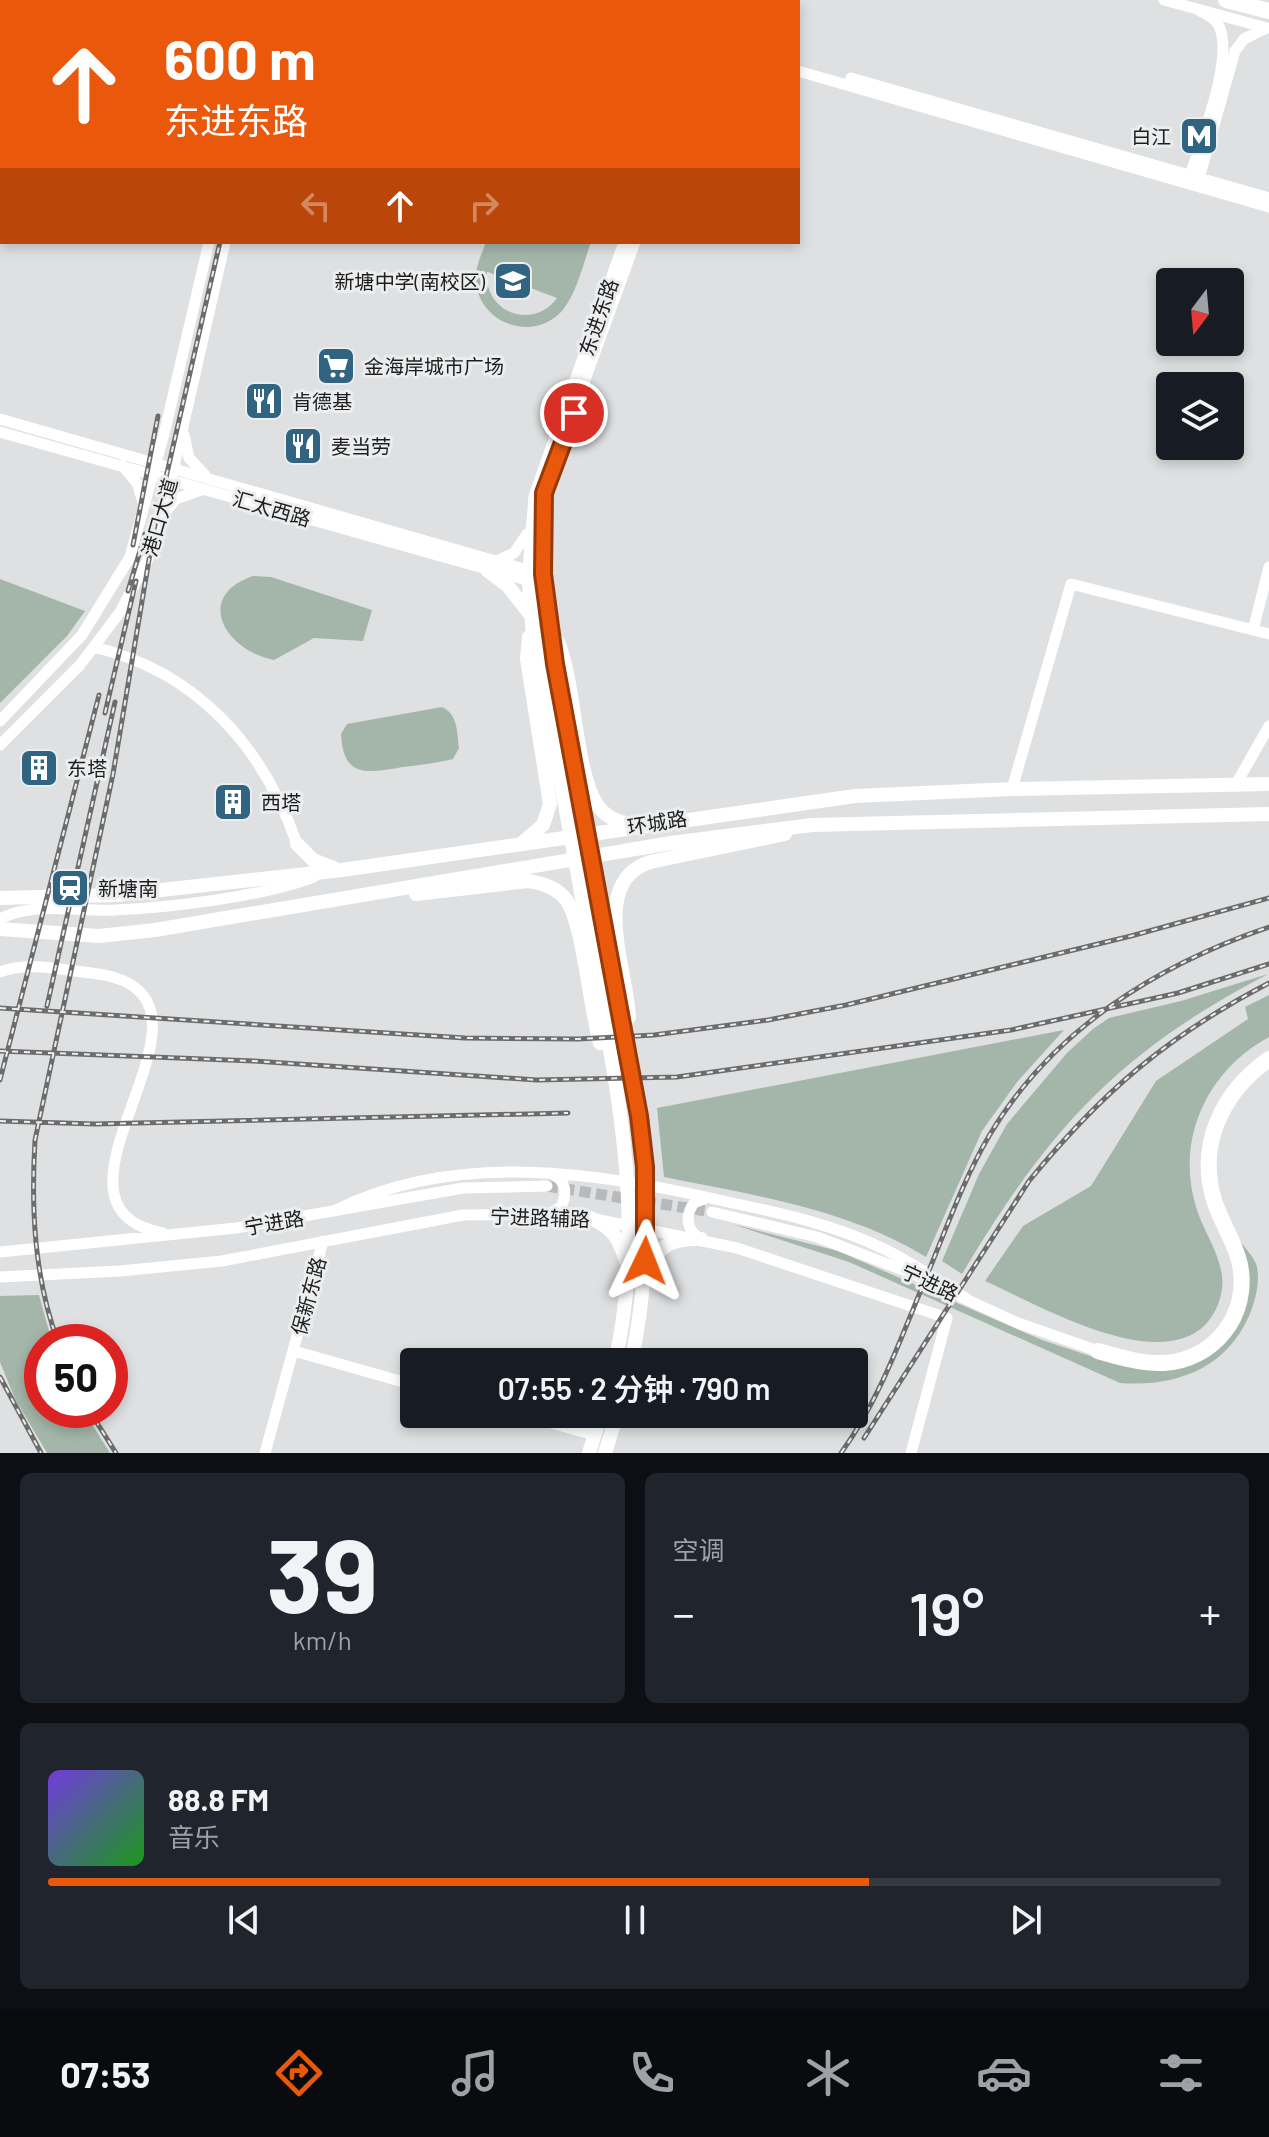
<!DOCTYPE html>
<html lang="zh">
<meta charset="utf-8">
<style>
:root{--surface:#171b24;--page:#20242c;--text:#f1f3f6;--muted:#9ea1a6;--line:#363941;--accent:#ea580c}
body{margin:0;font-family:Barlow,"Noto Sans SC",sans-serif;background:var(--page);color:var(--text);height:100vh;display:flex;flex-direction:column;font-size:30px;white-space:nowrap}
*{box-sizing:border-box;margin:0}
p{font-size:26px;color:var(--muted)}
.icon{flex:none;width:44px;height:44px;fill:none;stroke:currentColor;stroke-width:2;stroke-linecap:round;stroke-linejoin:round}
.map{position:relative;height:1453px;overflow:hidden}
.sheet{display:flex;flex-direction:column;gap:20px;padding:20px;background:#0d0f14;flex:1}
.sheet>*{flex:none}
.top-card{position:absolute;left:0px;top:0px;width:800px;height:244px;box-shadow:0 4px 12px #0003;background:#ea580c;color:#fff;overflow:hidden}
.needle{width:52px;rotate:196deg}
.fabs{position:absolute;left:1156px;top:268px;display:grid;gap:16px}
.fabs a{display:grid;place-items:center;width:88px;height:88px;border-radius:8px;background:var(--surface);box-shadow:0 4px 12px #0003;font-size:40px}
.speed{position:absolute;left:24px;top:1324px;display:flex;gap:16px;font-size:40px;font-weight:700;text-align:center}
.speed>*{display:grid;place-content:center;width:104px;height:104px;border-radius:50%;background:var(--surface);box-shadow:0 4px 12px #0003;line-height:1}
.speed .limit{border:12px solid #d22;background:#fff;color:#111}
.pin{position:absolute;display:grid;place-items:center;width:68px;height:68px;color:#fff;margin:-34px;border:4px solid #fff;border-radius:50%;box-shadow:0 2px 8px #0007}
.me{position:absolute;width:88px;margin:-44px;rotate:2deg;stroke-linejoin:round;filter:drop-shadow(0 0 6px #0008)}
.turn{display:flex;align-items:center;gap:28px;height:168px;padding:0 32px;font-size:36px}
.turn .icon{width:104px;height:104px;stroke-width:2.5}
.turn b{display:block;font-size:56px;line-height:68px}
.lanes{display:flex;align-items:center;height:76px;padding:0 32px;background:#0003;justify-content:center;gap:40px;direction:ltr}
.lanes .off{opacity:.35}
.big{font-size:60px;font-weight:600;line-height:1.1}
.sheet .tile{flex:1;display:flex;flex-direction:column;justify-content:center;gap:12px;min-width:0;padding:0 28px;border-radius:12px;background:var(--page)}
.sheet .dial{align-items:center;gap:0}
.dial b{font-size:104px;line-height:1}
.song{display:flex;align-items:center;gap:24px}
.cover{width:96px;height:96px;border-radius:12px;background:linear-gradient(135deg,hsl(260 70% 55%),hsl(120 70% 35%))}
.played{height:8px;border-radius:4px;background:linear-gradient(90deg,var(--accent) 70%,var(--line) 70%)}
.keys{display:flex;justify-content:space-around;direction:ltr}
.heat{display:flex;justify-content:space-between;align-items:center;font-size:44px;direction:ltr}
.sheet .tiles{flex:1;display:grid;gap:20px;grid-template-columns:1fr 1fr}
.tile:last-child{grid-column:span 2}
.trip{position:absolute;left:400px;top:1348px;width:468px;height:80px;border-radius:8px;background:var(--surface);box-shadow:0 4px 12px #0003;font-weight:600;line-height:80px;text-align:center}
.dock{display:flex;height:128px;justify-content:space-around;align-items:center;background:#090b0e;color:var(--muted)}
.dock .icon{width:56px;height:56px}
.dock .active{color:var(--accent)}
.dock b{font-size:36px;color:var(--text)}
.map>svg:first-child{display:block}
.green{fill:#a3b6a9;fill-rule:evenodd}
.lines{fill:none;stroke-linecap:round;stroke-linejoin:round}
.minor-tunnel{stroke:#b7b9ba;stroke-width:11;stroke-dasharray:11 5.5;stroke-linecap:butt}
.minor{stroke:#fff;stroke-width:11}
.major{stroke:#fff;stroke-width:14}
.highway{stroke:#fff;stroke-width:16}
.rail-casing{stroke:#6c6c6d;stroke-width:5}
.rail{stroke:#ebedee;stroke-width:2;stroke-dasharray:6;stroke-linecap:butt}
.route-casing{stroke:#983908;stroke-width:20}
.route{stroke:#ea580c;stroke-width:14}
.labels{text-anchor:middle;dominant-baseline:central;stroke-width:6;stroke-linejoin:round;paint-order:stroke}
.poi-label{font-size:20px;fill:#1d1d1e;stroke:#ebedee;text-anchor:start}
.street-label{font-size:20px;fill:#1d1d1e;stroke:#ebedee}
</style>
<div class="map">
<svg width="1269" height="1453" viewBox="0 0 1269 1453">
<rect width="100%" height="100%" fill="#dee0e1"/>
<path class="green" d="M486,242h105c-8,22 -14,51 -29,69 -28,31 -80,14 -86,-27 -2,-15 5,-28 10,-42zM487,272h1l69,26c-24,33 -73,15 -70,-26z
M253,576l18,1 101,33 -9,31 -49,-3 -40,22c-50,-10 -80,-64 -21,-84z
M0,579l85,32 -18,25 -67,67z
M442,707c16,7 15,26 17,41l-6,11c-16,4 -33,6 -50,8 -35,6 -60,12 -62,-33l6,-10z
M1268,974c-151,79 -220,156 -306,300l-20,-13 37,-87 28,-50 60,-71 26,-24 16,-11 72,-17z
M1269,995v42c-61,33 -94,101 -73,170 7,23 22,43 26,68 2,18 -4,36 -17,50 -49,49 -168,-21 -220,-44l38,-55 68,-40 65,-105 92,-62 -3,-12z
M1064,1030l-47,52 -35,49 -56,126c-78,-48 -173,-62 -262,-80l-7,-69z
M732,1224l106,27 204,89 54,18 49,10 84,-30 9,-13 6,-15 -8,-74c6,9 19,21 21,31 3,16 -2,35 -8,49 -24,54 -75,71 -129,67l-271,-121z
M39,1295l13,47h-10v68h41l27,43h-63l-32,-54 -15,-37v-66z"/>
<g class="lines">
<path class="minor-tunnel" d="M547,1186l165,26"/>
<path class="minor" d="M114,0l6,2
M165,0l7,2
M1164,0l103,28
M261,2v-2
M278,2l1,-2
M710,2v-2
M719,2l1,-2
M798,71l471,136
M851,78l418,120
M0,139h2
M1198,182l37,-131 9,-12 22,-11
M1188,183c10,-37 47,-122 31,-157 -4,-8 -11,-11 -19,-15
M0,419l534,153
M0,432l544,153v-92l91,-251
M184,435l5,23 16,17
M122,465l15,18 7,22
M166,511l10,-12 25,-9
M497,561l17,-8 13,-19
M528,570l6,-74 90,-254
M1253,630l16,-63
M94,647c103,25 169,99 203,197
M0,721l82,-86 48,-78 35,-127 44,-188
M0,745l80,-80 40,-53 28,-53 15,-44 62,-273
M1235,786l34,-60
M1012,789l59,-205 198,50
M0,919c32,-18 79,-7 115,-9 53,-2 151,-14 199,-33
M0,972c28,-11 62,-2 91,1 167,18 -76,232 72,260
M336,1210c122,-61 264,-37 392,-8 52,11 108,23 156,47 29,14 56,33 83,50
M712,1212l105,25 107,41
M550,1213l11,-6c7,-15 5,-27 -11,-34
M699,1238c-13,-9 -14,-23 -5,-35l12,-5
M0,1252l236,-24 227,-40 84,-2
M0,1277l120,-6 102,-10 241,-46 82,-1 45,4 147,30 210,70 -36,135
M961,1297l57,26 80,28
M294,1351l120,34
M520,1414l74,21
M265,1453l58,-212"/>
<path class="major" d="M528,570l4,55c20,108 40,215 59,322 26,138 56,276 24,415
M488,571l20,15 21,27
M544,585c15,126 43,251 66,375 26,135 52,266 21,402
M558,642c18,44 17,132 40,164 8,11 19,16 32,18
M522,843l21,-18 7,-21 -23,-145 2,-22
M297,844l16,16 21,8
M416,894l112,-13c15,2 30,7 39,20 16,23 23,108 33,142
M0,898l116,-3 226,-25 513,-74 157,-7 257,-5
M0,929l99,7 56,-6 516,-87 141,-18 457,-11
M629,1017c-2,-48 -40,-136 21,-155l135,-28
M590,1218c22,9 29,20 36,43
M648,1271c11,-27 25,-33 53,-32
M589,1453l12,-39
M605,1453l12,-39"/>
<path class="highway" d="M1226,0l43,11
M1098,1351c21,6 44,13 66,12 50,-3 86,-48 76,-98 -4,-21 -18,-41 -25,-62 -19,-57 7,-111 54,-144"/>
<g class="rail-casing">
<path id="rail" d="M269,2v-2
M153,534l67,-292
M133,545l25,-129
M128,591l17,-57
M105,713l31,-132
M47,1006l68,-304
M0,1008l465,30 113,1 76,-4 114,-15 78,-15 285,-69 138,-38
M0,1051l254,10 283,19 140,-3 334,-47 167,-37 91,-29
M0,1080l99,-385
M0,1121l95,3 473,-11
M58,1342c-24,-65 -27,-134 -23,-202l78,-366 42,-250
M0,1377l41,76
M89,1410l27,43
M864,1438l165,-257c73,-89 138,-145 240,-198
M841,1453c37,-51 58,-110 82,-168 21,-50 39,-103 66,-149 62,-105 167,-171 280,-209"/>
</g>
<use href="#rail" class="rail"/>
</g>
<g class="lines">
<g class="route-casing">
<path id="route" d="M574,413l-30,80 -1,81 12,90 84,452 6,51v94"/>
</g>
<use href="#route" class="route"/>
</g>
<defs>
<g id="metro-square" transform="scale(2)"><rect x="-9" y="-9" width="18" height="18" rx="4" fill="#316481" stroke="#ebedee"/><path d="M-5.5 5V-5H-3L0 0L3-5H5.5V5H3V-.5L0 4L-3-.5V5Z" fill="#fff"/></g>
<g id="school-square" transform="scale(2)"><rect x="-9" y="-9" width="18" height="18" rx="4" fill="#316481" stroke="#ebedee"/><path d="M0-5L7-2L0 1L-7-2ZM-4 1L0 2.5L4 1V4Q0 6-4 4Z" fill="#fff"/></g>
<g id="supermarket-square" transform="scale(2)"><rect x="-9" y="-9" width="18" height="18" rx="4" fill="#316481" stroke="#ebedee"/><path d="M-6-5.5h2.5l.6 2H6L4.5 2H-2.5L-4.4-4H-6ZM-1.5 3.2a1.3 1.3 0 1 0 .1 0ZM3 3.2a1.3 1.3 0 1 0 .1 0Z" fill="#fff"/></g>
<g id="restaurant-square" transform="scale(2)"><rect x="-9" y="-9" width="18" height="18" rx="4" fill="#316481" stroke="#ebedee"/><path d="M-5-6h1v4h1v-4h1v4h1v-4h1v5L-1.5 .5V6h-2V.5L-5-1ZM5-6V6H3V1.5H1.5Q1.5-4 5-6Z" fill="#fff"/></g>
<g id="building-square" transform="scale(2)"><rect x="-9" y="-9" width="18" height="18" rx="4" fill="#316481" stroke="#ebedee"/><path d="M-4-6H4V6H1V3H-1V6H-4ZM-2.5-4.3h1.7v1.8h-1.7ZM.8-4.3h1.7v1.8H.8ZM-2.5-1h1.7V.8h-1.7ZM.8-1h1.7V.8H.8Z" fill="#fff"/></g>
<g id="station-square" transform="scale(2)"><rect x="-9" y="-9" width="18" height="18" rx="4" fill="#316481" stroke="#ebedee"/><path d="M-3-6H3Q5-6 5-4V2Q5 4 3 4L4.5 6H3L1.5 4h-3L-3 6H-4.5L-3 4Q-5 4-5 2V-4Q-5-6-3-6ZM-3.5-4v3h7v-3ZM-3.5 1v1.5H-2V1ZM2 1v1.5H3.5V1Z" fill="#fff"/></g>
</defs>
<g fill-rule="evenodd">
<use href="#metro-square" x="1199" y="136"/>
<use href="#school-square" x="513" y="281"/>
<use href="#supermarket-square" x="336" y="366"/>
<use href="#restaurant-square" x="264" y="401"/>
<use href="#restaurant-square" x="303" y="446"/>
<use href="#building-square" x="39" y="768"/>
<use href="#building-square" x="233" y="802"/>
<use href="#station-square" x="70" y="888"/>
</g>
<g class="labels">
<g class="poi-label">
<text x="1171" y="136" text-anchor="end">白江</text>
<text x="485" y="281" text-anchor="end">新塘中学(南校区)</text>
<text x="364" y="366">金海岸城市广场</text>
<text x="292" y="401">肯德基</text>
<text x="331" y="446">麦当劳</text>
<text x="67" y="768">东塔</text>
<text x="261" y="802">西塔</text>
<text x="98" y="888">新塘南</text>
</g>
<g class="street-label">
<text transform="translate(598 317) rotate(-71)">东进东路</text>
<text transform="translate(272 508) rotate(16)">汇太西路</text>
<text transform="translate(159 517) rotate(-74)">港口大道</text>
<text transform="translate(657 822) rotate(-9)">环城路</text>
<text transform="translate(540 1217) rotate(2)">宁进路辅路</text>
<text transform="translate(274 1222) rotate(-10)">宁进路</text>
<text transform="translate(930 1282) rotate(25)">宁进路</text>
<text transform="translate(308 1296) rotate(-75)">保新东路</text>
</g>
</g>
</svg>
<div class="fabs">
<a><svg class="needle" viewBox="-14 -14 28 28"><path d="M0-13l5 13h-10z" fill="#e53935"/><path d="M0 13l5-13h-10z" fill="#9ea1a6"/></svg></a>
<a><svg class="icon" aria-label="layers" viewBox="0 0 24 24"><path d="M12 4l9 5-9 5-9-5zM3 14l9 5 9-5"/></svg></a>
</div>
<div class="speed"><div class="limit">50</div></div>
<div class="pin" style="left:574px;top:413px;background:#d93025"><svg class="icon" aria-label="arrive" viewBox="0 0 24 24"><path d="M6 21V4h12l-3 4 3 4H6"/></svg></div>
<svg class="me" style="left:645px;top:1261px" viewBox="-20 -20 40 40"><path d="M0-17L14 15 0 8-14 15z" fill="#ea580c" stroke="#fff" stroke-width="4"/></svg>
<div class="trip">07:55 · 2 分钟 · 790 m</div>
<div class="top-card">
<div class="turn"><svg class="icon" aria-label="ahead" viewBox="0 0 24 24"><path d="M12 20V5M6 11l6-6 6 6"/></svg><div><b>600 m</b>东进东路</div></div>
<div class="lanes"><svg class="icon off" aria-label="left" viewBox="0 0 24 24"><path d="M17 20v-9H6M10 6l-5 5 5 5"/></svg><svg class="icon" aria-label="ahead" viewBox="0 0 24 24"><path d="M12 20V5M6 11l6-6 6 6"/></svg><svg class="icon off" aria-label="right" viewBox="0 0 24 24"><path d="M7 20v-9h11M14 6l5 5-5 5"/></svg></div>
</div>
</div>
<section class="sheet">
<div class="tiles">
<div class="tile dial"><b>39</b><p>km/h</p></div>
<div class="tile"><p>空调</p>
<div class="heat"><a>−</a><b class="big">19°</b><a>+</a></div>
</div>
<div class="tile">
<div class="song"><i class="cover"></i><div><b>88.8 FM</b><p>音乐</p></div></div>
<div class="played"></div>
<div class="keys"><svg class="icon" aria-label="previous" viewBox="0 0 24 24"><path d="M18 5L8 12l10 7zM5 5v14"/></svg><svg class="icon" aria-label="pause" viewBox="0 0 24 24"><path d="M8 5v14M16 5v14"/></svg><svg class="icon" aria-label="next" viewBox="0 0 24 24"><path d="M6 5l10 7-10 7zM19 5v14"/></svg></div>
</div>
</div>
</section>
<nav class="dock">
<b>07:53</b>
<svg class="icon active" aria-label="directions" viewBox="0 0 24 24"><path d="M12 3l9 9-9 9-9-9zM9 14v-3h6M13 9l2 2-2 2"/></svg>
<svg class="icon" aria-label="music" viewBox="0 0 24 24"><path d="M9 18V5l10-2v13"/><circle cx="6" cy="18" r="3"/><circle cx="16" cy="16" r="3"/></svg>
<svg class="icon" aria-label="phone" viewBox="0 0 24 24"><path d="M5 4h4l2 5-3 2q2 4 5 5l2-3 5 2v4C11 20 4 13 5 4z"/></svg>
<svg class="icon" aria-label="climate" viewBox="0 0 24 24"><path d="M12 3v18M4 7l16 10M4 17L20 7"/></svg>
<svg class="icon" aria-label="car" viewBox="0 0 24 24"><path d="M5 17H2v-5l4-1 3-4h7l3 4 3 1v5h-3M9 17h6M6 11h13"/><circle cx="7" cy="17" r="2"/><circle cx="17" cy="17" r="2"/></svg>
<svg class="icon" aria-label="filters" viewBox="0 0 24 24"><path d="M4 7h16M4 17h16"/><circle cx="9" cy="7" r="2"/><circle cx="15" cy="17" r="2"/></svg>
</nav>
